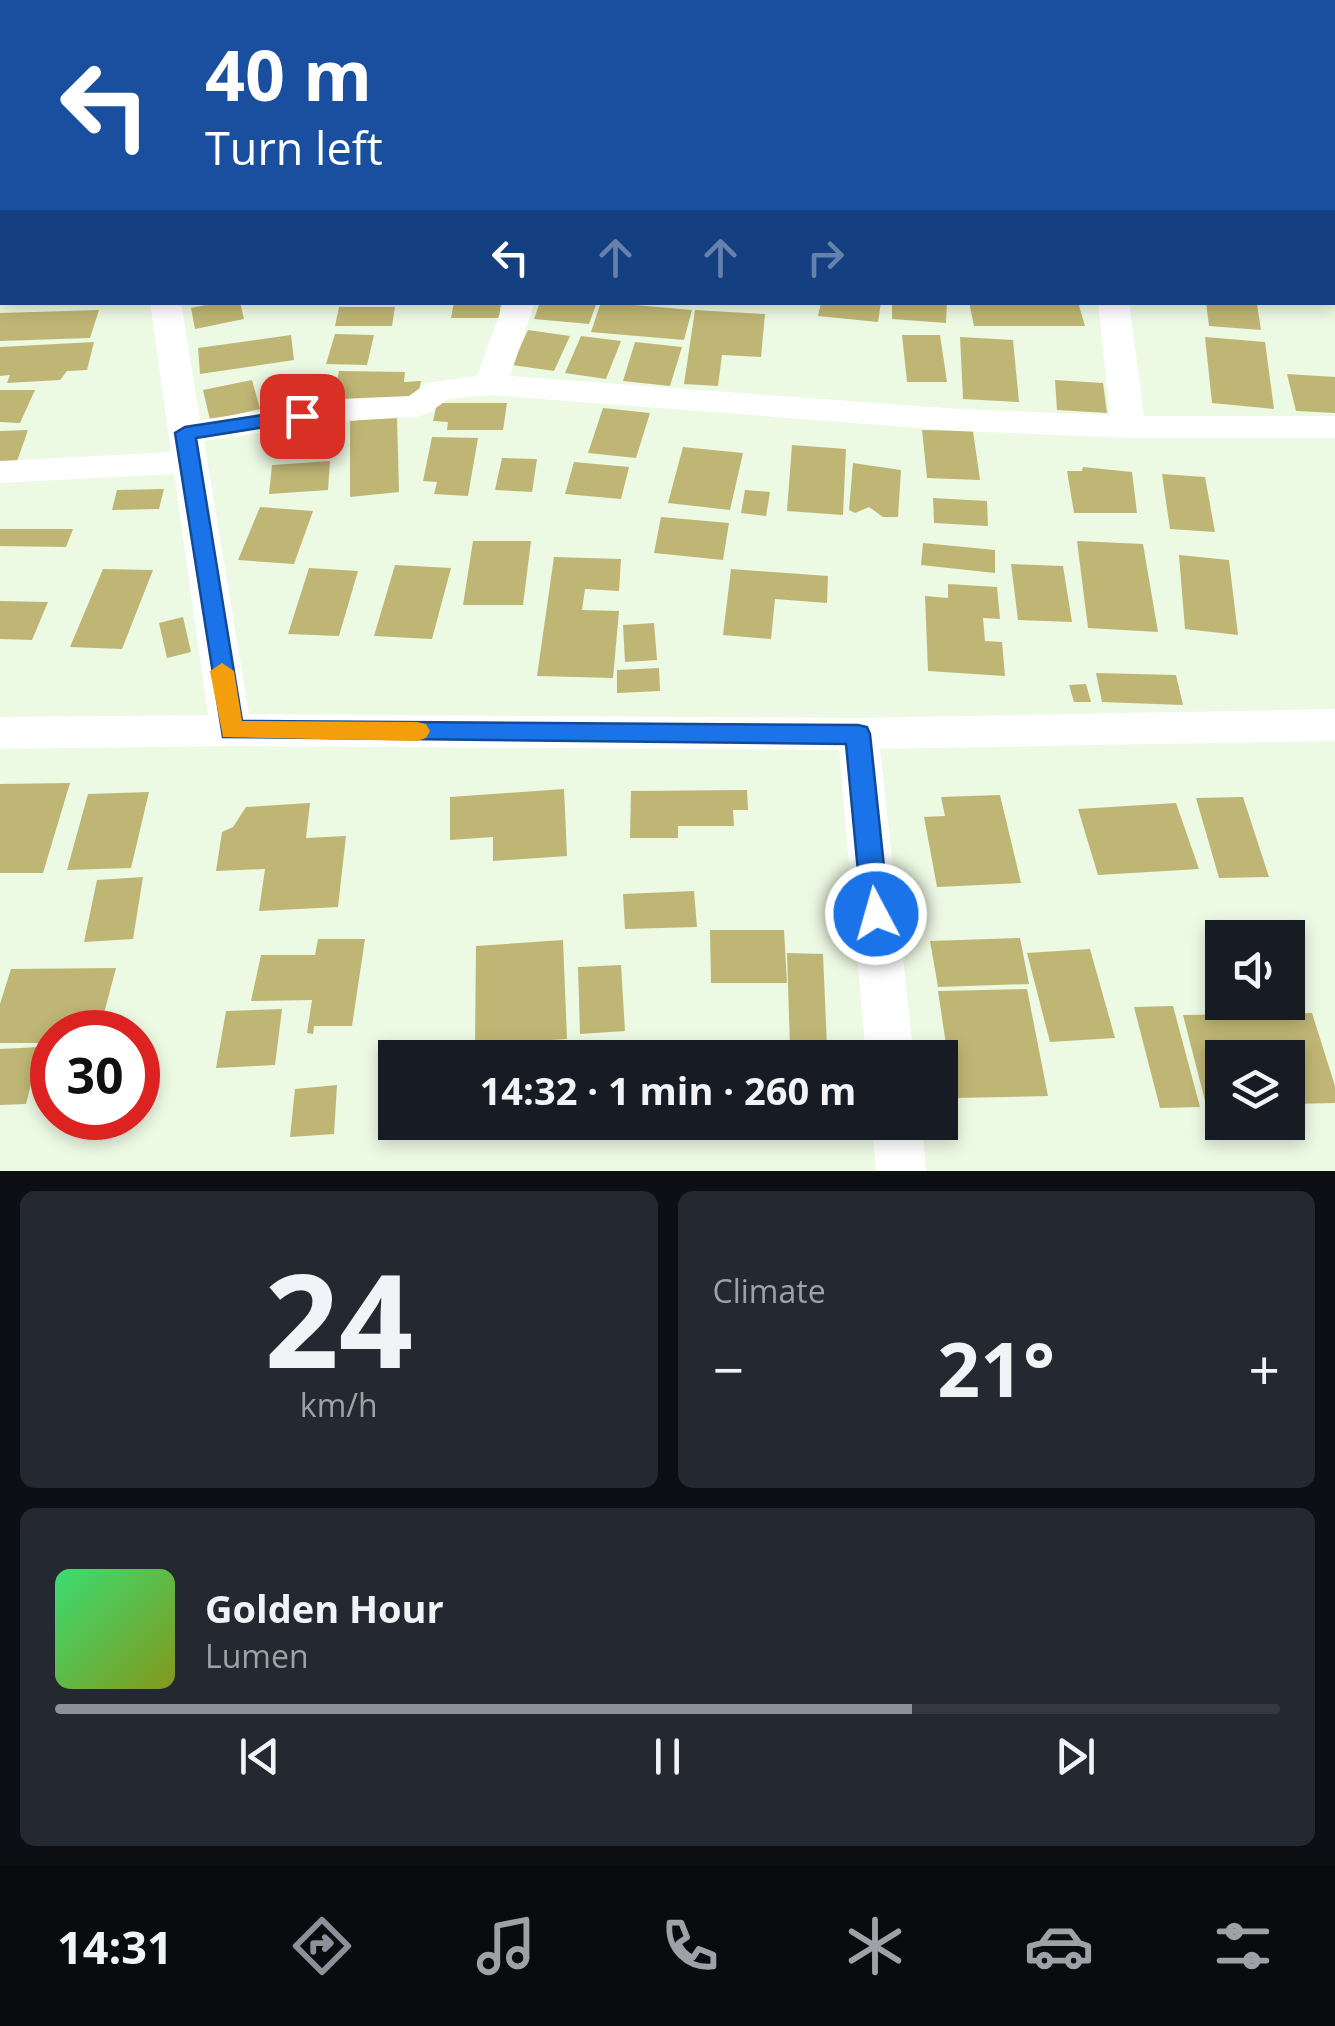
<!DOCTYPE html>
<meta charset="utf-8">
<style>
:root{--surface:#171b24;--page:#242831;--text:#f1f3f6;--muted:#9ea1a6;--line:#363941;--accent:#8c9099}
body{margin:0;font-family:"Open Sans",sans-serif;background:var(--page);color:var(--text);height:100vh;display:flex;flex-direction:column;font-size:38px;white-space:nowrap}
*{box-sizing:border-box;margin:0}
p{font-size:32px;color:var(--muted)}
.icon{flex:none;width:55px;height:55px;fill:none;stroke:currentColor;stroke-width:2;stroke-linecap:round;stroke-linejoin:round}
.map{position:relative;height:1171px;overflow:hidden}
.details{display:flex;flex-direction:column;gap:20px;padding:20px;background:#0d0f14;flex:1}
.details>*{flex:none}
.banner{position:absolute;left:0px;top:0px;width:1335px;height:305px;box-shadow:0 5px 15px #0003;background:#1a4fa0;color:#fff;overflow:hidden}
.buttons{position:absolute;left:1205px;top:920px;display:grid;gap:20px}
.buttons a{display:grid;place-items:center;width:100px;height:100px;border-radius:0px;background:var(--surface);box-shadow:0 5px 15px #0003;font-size:50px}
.speed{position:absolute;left:30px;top:1010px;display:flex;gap:20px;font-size:50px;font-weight:700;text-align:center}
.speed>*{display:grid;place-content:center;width:130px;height:130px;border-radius:50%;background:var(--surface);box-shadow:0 5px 15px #0003;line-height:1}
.speed .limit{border:15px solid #d22;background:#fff;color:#111}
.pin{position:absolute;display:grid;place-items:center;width:85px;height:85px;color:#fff;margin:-42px;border-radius:20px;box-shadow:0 5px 15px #0006}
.me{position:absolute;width:110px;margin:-55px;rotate:354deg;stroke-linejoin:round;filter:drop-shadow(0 0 8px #0008)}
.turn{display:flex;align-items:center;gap:35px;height:210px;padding:0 40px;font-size:45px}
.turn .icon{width:130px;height:130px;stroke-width:2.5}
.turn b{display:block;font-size:70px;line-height:85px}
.lanes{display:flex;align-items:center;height:95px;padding:0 40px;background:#0003;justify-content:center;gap:50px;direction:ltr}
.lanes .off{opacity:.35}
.big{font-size:75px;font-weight:700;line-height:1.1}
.details .card{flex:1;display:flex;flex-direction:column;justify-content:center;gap:15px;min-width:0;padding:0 35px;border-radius:15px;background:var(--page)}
.details .dial{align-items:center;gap:0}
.dial b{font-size:130px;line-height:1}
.song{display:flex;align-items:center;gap:30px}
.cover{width:120px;height:120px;border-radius:15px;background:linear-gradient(135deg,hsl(140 70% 55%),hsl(70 70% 35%))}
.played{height:10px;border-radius:5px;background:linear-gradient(90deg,var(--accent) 70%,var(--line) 70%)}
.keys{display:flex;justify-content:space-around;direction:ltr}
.heat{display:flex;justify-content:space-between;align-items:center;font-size:55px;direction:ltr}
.details .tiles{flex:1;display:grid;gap:20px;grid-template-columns:1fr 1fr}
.card:last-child{grid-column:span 2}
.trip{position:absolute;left:378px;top:1040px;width:580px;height:100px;border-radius:0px;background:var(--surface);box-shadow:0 5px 15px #0003;font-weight:700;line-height:100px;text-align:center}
.menu{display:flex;height:160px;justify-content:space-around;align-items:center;background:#090b0e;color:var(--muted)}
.menu .icon{width:70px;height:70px}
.menu .selected{color:var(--accent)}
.menu b{font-size:45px;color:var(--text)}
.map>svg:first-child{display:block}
.building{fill:#bfb675}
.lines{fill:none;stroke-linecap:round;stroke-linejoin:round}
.minor{fill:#fff;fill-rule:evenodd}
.route{fill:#1a73e8;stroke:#114b97;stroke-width:2.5}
.slow{fill:#f59e0b}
</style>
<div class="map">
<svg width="1335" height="1171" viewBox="0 0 1335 1171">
<rect width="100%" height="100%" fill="#ecf9e3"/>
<path class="building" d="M221,302h19l4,17 -49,10 -4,-21z
M454,302h47l-2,16h-48z
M540,302h57l-8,22 -55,-5z
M601,302l91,8 -8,30 -93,-8z
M821,302h60l-3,20 -60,-6z
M892,302h55l-1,21 -54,-4z
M969,302h109l7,24h-111z
M1206,302l51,2 4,26 -52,-4z
M339,307h56l-3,19h-57z
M99,310l-9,28 -90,3v-28z
M695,310l70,4 -4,43 -39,-2 -4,31 -34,-2z
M528,330l42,6 -16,35 -42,-6z
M335,334l39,1 -7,30 -41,-1z
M291,335l3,25 -94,14 -2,-26z
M902,335h38l7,47h-40z
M581,336l40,5 -15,38 -41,-6z
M960,337l53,3 6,62 -56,-3z
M1205,337l60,5 9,67 -62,-6z
M94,342l-7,28 -20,1 -7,9 -53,3 3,-8 -10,1v-29z
M635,342l47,5 -12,39 -47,-5z
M339,371l66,1 -1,10 17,-1 -4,19h-84z
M1287,374l48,3v36l-39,-2z
M252,380l8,29 -50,11 -7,-30z
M1055,380l48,3 4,30 -50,-3z
M0,390h35l-15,33 -20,-1z
M437,403h70l-4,27h-56l1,-8 -15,-1z
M603,408l47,5 -14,45 -48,-5z
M397,417l2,75 -49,5v-76z
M28,430l-13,37h-15v-36z
M922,430l51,1 7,49 -53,-2z
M432,437l46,1 -10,58 -34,-2 3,-12 -14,-1z
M792,445l54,4 -3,66 -56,-4z
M683,447l60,6 -13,57 -62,-7z
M502,458l35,1 -5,33 -37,-2z
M330,461l-2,29 -59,4 3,-29z
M574,462l55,5 -8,32 -56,-5z
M853,463l48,7 -3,47h-15l-14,-10 -14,6 -6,-3z
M1083,467l49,5 5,41h-63l-7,-42h15z
M1162,474l43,3 10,55 -45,-3z
M164,489l-5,20 -47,1 5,-20z
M745,490l25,2 -4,24 -25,-3z
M933,498l54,3 1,25 -54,-3z
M260,507l53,4 -19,53 -56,-4z
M661,517l68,6 -6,37 -69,-7z
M0,529h73l-7,18 -66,-1z
M473,541h58l-8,64h-60z
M1077,541l66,3 15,88 -70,-4z
M923,543l72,7v23l-74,-8z
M1179,555l50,5 9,75 -53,-6z
M554,557l67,2 -2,32 -34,-2 -3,21 37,1 -6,67 -76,-2z
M1011,564l52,2 9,56 -54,-2z
M395,565l56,3 -19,71 -58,-3z
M309,568l49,3 -19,65 -51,-2z
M103,569l50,1 -31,79 -52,-2z
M731,569l97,7 -1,27 -52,-4 -4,40 -48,-4z
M948,584l49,3 3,32 -17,-1 2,23 17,1 3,34 -77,-5 -3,-75 23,2z
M0,601l48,1 -16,38 -32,-1z
M183,617l8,35 -24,6 -8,-35z
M654,623l3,37 -32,2 -2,-37z
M659,668l1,23 -43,2v-23z
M1096,673l80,2 7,30 -81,-3z
M1086,684l5,18h-17l-5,-17z
M70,783l-27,90h-43v-89z
M564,789l3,67 -74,5v-24l-43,3v-43z
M747,790l1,20h-15l1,16h-56v12h-48l1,-47z
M149,792l-18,76 -64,2 21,-76z
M1000,795l21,88 -84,4 -13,-70 21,-1 -4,-19z
M1243,797l26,80 -50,1 -23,-80z
M310,803l-4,35 40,-2 -8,71 -79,4 6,-42 -49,2 6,-39 11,-5 13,-20z
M1176,803l23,66 -101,6 -20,-66z
M143,877l-10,62 -49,3 13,-62z
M694,891l3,36 -72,2 -2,-35z
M710,930h74l3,53h-76z
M1020,938l9,46 -91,3 -8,-46z
M318,939h47l-13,87h-38l-1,8 -6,-1 5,-33 -61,1 10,-46h54z
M563,940l4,99 -92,6 1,-99z
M1090,949l25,89 -65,4 -23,-89z
M787,953l36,1 4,93h-37z
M621,965l4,66 -45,3 -2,-67z
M116,968l-17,64h-47v11h-52v-39l11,-35z
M1027,989l21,107 -94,2 -16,-107z
M1173,1006l27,101 -40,1 -26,-101z
M282,1009l-7,56 -59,3 10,-57z
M1312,1013l23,73v17l-47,1v-46h-66v64h64l2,5 -76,1 -29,-113z
M40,1047l-14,57 -26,1v-56z
M540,1053v5h-63v-4z
M337,1085l-3,49 -44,3 5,-48z
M713,1122h79l1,14h-79z"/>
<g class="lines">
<path class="minor" d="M98,0h24v2h-24z
M795,0h34l1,2h-33z
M1332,20h3v16h-3z
M1332,197h3v18h-3z
M0,223h2v18h-2z
M150,302h31l19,118 141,-21 68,-3 18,-13 50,-7 27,-74h31l-25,74 449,33 151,6 -12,-113h31l15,114h191v22h-207l-169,-7 -469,-36 -42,4 -19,14 -12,4 -76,4 -137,20 45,273 609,4 477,-9v32l-455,8 34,309h-48l-27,-308 -608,-4 -231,3v-32l208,-2 -34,-241 -174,9v-22l171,-9z
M872,1122h50l4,49h-50z"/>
</g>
<path class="route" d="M302,409l11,7 -3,4 -114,18 46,283 616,4 9,2 3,7 19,180 -4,8 -9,3 -10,-3 -4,-8 -16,-170 -623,-7 -48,-304 10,-6z"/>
<path class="slow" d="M222,663l12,8 8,50 175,1 9,2 4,7 -4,7 -9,3 -194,-4 -13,-66z"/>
</svg>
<div class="buttons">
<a><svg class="icon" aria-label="sound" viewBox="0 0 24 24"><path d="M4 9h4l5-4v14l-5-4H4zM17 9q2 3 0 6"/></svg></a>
<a><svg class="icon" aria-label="layers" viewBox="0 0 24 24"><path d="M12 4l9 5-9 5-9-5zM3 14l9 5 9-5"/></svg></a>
</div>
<div class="speed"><div class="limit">30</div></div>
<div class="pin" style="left:302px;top:416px;background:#d93025"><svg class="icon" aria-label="arrive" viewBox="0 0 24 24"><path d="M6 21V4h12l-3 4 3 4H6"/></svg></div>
<svg class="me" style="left:876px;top:914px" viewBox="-20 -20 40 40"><circle r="17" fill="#1a73e8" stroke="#fff" stroke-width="3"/><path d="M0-11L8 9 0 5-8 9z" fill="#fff"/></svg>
<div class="trip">14:32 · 1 min · 260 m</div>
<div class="banner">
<div class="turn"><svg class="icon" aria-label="left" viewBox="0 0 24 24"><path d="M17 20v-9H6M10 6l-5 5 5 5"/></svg><div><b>40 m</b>Turn left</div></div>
<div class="lanes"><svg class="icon" aria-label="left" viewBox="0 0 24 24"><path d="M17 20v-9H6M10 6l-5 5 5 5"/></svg><svg class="icon off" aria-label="ahead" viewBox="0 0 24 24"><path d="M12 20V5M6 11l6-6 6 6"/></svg><svg class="icon off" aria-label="ahead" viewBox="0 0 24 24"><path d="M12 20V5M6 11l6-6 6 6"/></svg><svg class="icon off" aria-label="right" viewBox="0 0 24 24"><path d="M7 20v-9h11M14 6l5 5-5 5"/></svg></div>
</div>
</div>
<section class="details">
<div class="tiles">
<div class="card dial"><b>24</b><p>km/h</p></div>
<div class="card"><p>Climate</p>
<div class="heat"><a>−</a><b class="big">21°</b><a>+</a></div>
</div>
<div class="card">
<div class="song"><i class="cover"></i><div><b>Golden Hour</b><p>Lumen</p></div></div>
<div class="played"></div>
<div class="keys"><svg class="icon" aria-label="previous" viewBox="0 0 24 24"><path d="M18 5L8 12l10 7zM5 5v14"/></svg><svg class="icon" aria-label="pause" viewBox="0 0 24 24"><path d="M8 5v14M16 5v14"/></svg><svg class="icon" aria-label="next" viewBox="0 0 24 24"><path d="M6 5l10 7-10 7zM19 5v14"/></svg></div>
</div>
</div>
</section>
<nav class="menu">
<b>14:31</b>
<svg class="icon selected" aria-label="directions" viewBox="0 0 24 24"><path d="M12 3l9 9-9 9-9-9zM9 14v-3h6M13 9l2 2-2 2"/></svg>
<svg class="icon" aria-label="music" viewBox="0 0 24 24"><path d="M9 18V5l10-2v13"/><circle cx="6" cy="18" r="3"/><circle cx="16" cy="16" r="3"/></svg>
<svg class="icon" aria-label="phone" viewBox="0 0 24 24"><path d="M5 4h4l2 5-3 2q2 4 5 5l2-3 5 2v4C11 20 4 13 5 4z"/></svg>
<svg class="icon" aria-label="climate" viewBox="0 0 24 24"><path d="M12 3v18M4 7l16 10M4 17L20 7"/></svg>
<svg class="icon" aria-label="car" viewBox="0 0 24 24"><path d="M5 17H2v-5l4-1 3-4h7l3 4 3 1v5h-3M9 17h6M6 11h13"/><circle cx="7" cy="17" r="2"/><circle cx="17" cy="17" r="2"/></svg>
<svg class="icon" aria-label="filters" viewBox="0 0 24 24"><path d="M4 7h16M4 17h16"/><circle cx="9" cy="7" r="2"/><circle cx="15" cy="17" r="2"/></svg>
</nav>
